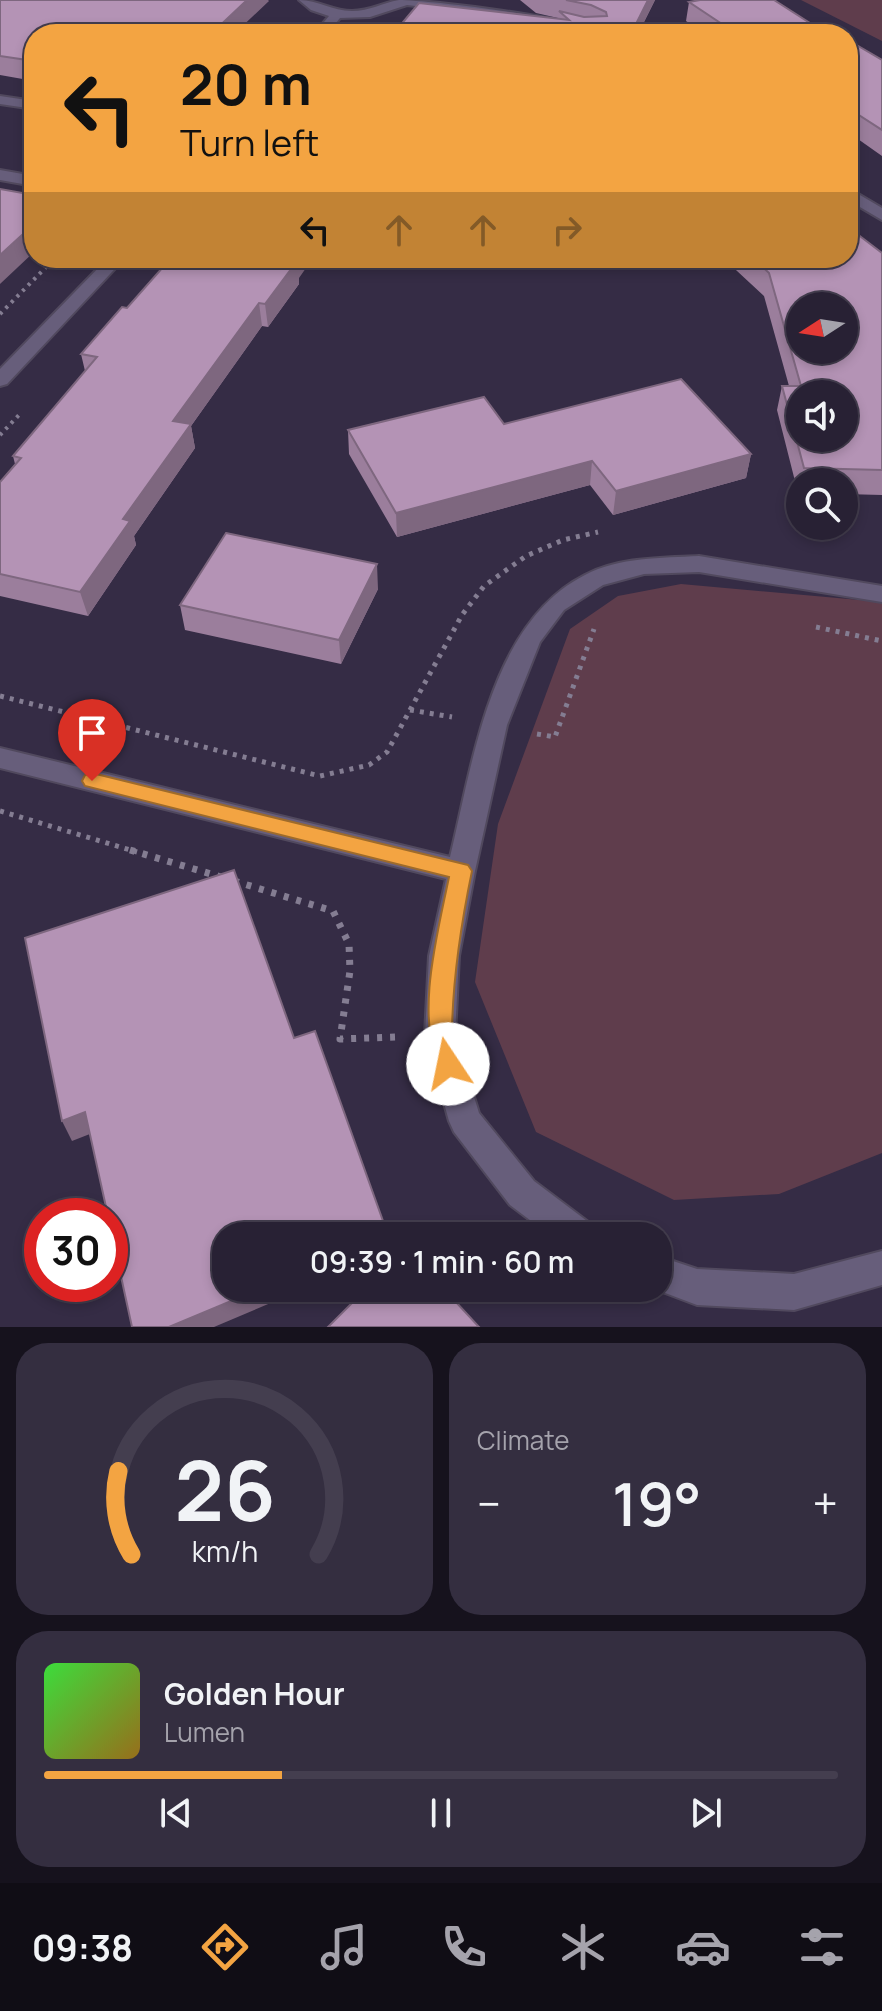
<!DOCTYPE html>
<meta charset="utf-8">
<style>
:root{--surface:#282134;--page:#342e40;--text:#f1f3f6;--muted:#a5a3ac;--line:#443e4f;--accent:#f3a442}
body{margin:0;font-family:Manrope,sans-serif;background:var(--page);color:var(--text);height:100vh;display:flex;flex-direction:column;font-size:30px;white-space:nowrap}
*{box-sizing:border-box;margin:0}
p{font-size:26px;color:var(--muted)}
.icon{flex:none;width:44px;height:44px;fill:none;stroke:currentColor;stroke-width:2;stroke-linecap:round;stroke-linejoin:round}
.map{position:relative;height:1327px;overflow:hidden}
.sheet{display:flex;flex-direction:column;gap:16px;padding:16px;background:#16121d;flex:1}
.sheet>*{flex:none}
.guide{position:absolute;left:24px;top:24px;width:834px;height:244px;border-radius:32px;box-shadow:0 4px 12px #0003,0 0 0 2px var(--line);background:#f3a442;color:#111;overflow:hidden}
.needle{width:52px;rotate:258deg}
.buttons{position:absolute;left:786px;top:292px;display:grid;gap:16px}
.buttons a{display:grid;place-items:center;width:72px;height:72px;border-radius:50%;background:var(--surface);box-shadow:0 4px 12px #0003,0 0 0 2px var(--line);font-size:40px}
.speed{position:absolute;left:24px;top:1198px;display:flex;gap:16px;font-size:40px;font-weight:700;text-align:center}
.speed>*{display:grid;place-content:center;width:104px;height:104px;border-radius:50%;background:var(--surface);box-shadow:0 4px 12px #0003,0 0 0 2px var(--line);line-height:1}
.speed .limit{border:12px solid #d22;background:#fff;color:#111}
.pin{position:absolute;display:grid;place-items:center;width:68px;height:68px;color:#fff;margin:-82px -34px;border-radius:50% 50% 50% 0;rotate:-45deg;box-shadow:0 0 8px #0007}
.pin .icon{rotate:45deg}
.me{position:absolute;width:88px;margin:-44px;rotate:349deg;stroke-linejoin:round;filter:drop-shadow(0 0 6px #0008)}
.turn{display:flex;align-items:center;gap:28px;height:168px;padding:0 24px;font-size:36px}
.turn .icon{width:104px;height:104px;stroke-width:2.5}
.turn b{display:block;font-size:56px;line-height:68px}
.lanes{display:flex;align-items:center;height:76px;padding:0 24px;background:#0003;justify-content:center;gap:40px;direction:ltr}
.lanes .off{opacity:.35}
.big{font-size:60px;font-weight:600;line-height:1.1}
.sheet .tile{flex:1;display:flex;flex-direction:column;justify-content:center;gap:12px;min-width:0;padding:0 28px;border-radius:32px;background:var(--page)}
.sheet .dial{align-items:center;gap:0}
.dial svg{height:208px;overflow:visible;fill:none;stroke:var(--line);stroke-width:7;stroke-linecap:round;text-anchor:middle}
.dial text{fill:var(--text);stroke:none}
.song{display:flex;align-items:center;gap:24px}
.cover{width:96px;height:96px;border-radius:12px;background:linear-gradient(135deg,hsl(120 70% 55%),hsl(40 70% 35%))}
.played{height:8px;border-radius:4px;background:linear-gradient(90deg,var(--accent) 30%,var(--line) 30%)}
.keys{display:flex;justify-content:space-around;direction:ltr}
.heat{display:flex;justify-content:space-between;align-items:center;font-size:44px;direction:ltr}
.sheet .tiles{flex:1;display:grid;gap:16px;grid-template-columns:1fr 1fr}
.tile:last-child{grid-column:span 2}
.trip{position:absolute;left:212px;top:1222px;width:460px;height:80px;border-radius:32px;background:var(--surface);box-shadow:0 4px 12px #0003,0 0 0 2px var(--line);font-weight:600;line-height:80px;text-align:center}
.tab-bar{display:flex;height:128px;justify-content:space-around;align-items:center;background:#100d15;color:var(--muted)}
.tab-bar .icon{width:56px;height:56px}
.tab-bar .selected{color:var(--accent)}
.tab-bar b{font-size:36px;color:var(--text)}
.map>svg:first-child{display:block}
.green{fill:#5f3d4c}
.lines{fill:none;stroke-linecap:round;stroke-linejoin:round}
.minor-casing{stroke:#51495e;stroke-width:4}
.path-far2{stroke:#847d92;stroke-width:4;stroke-dasharray:3 5;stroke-linecap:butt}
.path-far1{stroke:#847d92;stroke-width:5;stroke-dasharray:4 6;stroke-linecap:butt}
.path{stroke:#847d92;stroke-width:7;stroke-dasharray:5 8;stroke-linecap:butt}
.minor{fill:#675e7b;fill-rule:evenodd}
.wall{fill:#9b7e9c}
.shaded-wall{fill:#7e677f}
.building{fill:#b493b5;stroke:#7e677f;stroke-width:2;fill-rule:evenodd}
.route{fill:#f3a442;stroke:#9e6b2b;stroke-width:2}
</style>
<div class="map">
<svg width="882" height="1327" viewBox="0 0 882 1327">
<rect width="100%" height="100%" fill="#352c45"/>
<path class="green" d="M801,0h81v41z
M681,584l201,18v551l-103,41 -105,6 -138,-68 -61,-150 23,-158 72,-195 48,-33z"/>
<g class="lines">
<g class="minor-casing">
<path id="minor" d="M299,0c19,0 33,11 53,11 18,0 30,-8 47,-11 29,0 182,18 204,34h-21l-63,-16 -112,-13 -37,12 -30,1 -13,16h-13l15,-18 -18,-6z
M0,96l34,5v8l-34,-5z
M0,170l34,6v10l-34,-6z
M848,188l34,20v12l-34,-20z
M108,258h17l-118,126 -7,2v-17z
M699,556l183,30v16l-183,-30 -55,2 -41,11 -39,25 -24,32 -33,83 -32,146 -16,85 -4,79 24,78 55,68 57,43 5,12h-45l-41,-31 -56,-73 -5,-11 -24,-86 4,-79 17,-77 -446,-111v-20l450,109c23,-94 40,-234 135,-282 34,-18 77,-17 114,-19z
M882,1251v34l-88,25 -97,-5 -45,-17h6v-32l39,13 97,5z"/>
</g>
<path class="path-far2" d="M0,314l55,-56
M0,435l20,-21"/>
<path class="path-far1" d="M816,627l66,14
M0,696l320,80 49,-11 18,-13 75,-137 22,-29 42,-30 37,-16 35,-8
M410,710l42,7
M537,734l18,3 39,-108
M0,811l137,41"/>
<path class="path" d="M130,850l91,27
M234,881l99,30 16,33 1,27 -10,68 55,-2"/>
<use href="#minor" class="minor"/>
</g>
<path class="wall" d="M0,0l269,1 -235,33v47l-34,-6z
M520,0h135l-17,34h-245l165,-16 -22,-5z
M689,2l138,32h-122l-19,-13z
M848,40l34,20v96l-34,-24z
M882,253v242l-38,-1v-12h-44v11h-2l-21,-83 5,-24h7l-25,-90 -41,-38h125z
M299,278v6l-31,43 -6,-1 -71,100 4,22 -61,88 2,9 -48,71 -88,-20v-114l15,-18 -2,-8 72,-85 -4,-17z
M504,424l247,30 -5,24 -133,37 -23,-30 -193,52 -48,-83 -1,-24z
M378,589l-37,75 -156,-34 -5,-25z"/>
<path class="shaded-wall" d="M247,0h21l1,1 -35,33h-23z
M648,0h7l-17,34h-7z
M34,224v28l-34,32v-29z
M295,258h18l-14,20v6l-31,43 -3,-23z
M259,303l3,23 -71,100 4,22 -61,88 2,9 -48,71 -8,-24 43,-73 50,-98z
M751,454l-5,24 -133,37 3,-24z
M592,461l-2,24 -193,52 -1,-24z
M377,564l1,25 -37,75 -2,-24z
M85,1112l10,20 -23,9 -10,-20z
M262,1288h44l-92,39h-45z"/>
<path class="building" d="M0,0h247l-36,34h-177v27l-34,-5z
M566,0h82l-17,34h-238l26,-31 150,17 -10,-9 25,6 23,-1 -1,-4 -15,-7z
M700,0h74l53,34h-90l-48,-32z
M848,40l34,20v70l-34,-22z
M0,189l34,6v29l-34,31z
M848,227l34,26v217l-78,-2 -22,-82h19l-32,-113 -16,-15h95zM800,306h44v44h-44zM800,394h44v44h-44z
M171,258h124l-2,3h4l-32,43 -6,-1 -86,118 18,3 -68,95 7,2 -50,71 -80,-18v-92l21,-24 -8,-2 84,-99 -16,-3 41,-47 5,1z
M681,379l70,75 -135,37 -24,-30 -196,52 -48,-83 136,-33 20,27z
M226,533l151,31 -38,76 -159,-35z
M234,870l60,168 21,-7 73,204 -2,1h-160v52h36l-93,39h-37l-22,-101v-10h-2l-23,-104 -23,9 -37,-183z
M367,1288h76l36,39h-151z"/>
<path class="route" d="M92,773l376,92 4,6c-11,53 -19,105 -20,159 0,15 11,28 5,42l-9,3 -8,-3c-25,-57 -3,-136 9,-195l-364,-91 -3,-5 3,-6z"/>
</svg>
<div class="buttons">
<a><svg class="needle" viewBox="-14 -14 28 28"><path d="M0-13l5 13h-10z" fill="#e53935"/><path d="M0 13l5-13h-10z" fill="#a5a3ac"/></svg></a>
<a><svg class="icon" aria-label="sound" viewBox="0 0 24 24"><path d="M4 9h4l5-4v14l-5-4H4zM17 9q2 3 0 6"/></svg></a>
<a><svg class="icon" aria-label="search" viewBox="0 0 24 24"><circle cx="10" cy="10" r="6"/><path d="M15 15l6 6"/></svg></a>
</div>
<div class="speed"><div class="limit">30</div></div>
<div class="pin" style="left:92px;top:781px;background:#d93025"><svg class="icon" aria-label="arrive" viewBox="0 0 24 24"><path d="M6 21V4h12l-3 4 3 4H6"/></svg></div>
<svg class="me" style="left:448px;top:1064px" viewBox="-20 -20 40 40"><circle r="19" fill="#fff"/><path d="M0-13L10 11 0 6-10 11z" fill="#f3a442"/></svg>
<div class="trip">09:39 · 1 min · 60 m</div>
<div class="guide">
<div class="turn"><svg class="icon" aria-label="left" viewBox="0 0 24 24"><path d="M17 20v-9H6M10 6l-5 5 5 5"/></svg><div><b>20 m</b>Turn left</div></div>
<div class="lanes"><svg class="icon" aria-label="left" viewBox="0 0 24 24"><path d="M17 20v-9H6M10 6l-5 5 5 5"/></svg><svg class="icon off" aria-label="ahead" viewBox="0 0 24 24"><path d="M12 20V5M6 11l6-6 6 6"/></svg><svg class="icon off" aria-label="ahead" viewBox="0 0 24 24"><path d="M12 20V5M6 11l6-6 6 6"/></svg><svg class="icon off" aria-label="right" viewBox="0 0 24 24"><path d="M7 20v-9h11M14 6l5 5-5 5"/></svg></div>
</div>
</div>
<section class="sheet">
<div class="tiles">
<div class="tile dial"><svg viewBox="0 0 100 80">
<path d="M14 69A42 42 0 1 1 86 69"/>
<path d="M14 69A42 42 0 0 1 9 37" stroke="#f3a442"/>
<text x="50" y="56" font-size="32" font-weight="700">26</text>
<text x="50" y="72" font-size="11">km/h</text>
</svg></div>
<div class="tile"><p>Climate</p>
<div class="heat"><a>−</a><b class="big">19°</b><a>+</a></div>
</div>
<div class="tile">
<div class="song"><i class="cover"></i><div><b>Golden Hour</b><p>Lumen</p></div></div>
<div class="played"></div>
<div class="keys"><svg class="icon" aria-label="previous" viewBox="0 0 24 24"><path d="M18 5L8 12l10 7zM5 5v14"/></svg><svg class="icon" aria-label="pause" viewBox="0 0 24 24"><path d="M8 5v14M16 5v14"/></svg><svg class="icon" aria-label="next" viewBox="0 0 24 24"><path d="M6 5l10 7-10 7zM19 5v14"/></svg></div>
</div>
</div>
</section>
<nav class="tab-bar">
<b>09:38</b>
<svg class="icon selected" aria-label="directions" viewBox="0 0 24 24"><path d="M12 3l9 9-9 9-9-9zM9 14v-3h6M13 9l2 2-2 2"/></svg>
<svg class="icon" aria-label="music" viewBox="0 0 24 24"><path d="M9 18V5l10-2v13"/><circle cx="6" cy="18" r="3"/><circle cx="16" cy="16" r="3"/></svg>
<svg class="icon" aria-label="phone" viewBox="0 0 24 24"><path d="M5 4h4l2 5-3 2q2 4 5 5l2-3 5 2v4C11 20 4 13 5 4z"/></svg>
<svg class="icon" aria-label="climate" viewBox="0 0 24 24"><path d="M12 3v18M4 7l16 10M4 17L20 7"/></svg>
<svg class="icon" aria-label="car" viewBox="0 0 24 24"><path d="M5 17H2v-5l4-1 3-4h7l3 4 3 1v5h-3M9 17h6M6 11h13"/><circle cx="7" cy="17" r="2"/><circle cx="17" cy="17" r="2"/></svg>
<svg class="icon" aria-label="filters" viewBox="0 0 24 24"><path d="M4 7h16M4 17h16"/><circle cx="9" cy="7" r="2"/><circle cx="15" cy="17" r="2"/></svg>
</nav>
